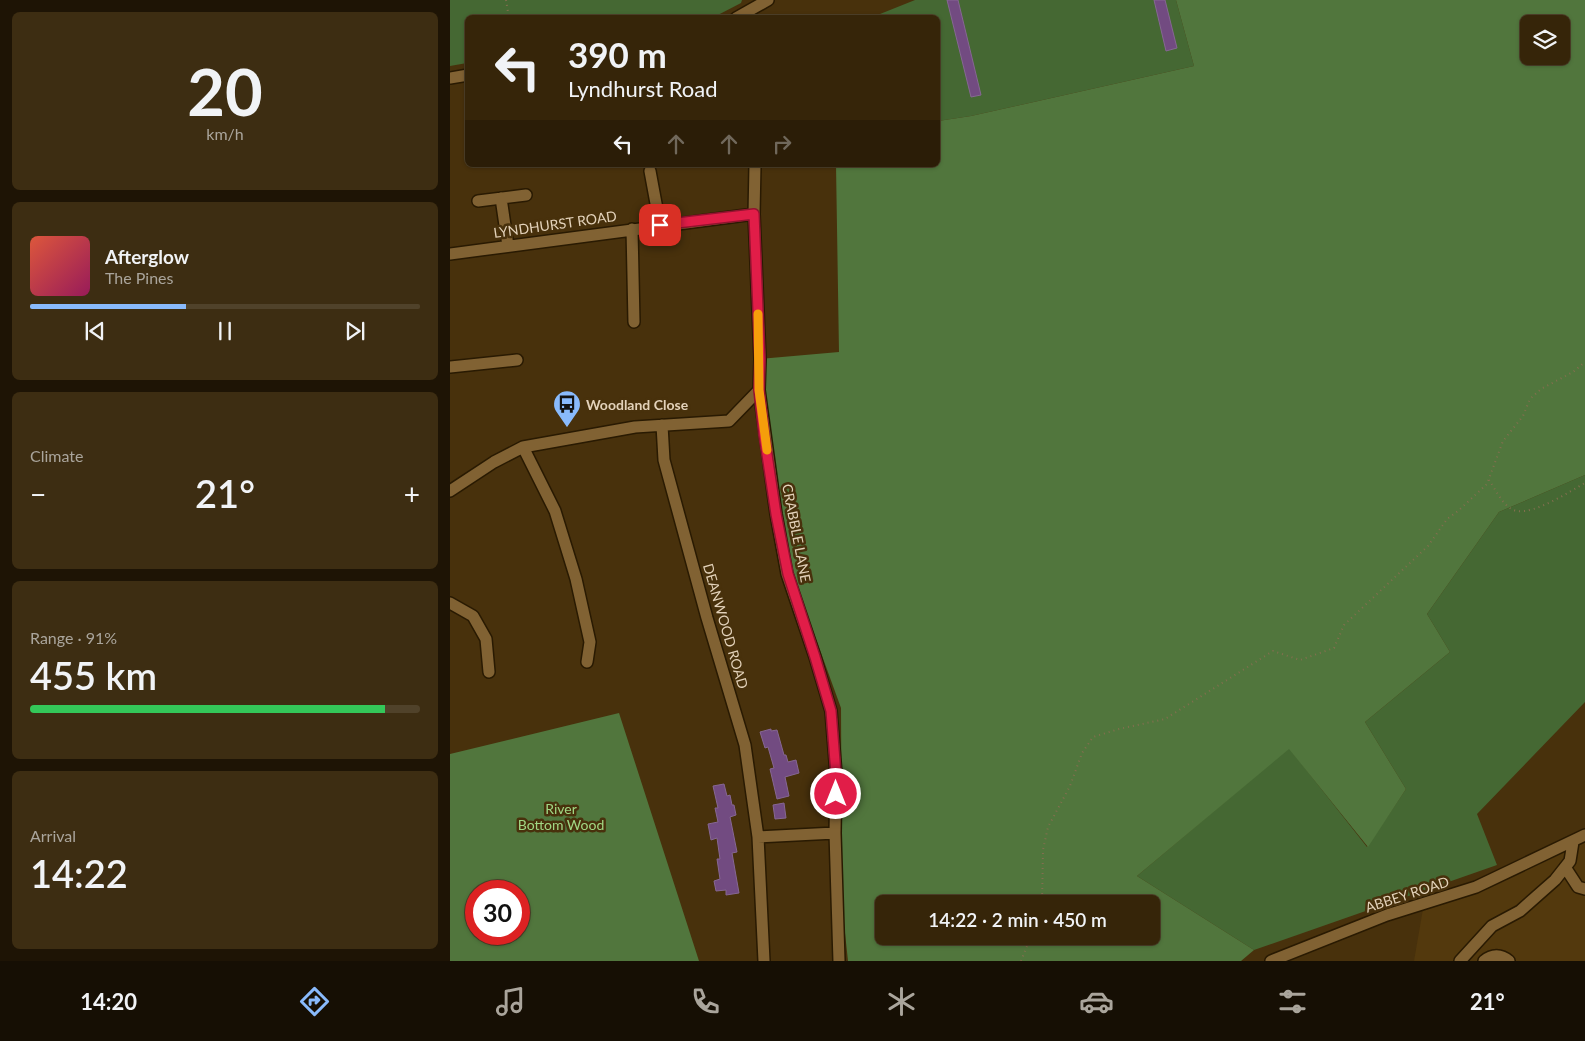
<!DOCTYPE html>
<meta charset="utf-8">
<style>
:root{--surface:#362509;--page:#3d2d12;--text:#f1f3f6;--muted:#aaa59c;--line:#50422a;--accent:#89bafc}
body{margin:0;font-family:Lato,sans-serif;background:var(--page);color:var(--text);height:100vh;display:flex;flex-direction:column;font-size:19px;white-space:nowrap}
*{box-sizing:border-box;margin:0}
p{font-size:16px;color:var(--muted)}
.icon{flex:none;width:28px;height:28px;fill:none;stroke:currentColor;stroke-width:2;stroke-linecap:round;stroke-linejoin:round}
.map{position:relative;flex:1;overflow:hidden}
.sheet{display:flex;flex-direction:column;gap:12px;padding:12px;background:#1e1405;width:450px}
.sheet>*{flex:none}
.top-card{position:absolute;left:15px;top:15px;width:475px;height:152px;border-radius:8px;box-shadow:0 1px 4px #0004,0 0 0 1px var(--line);background:#362509;color:var(--text);overflow:hidden}
.tools{position:absolute;left:1070px;top:15px;display:grid;gap:10px}
.tools a{display:grid;place-items:center;width:50px;height:50px;border-radius:8px;background:var(--surface);box-shadow:0 1px 4px #0004,0 0 0 1px var(--line);font-size:25px}
.speed{position:absolute;left:15px;top:880px;display:flex;gap:10px;font-size:25px;font-weight:700;text-align:center}
.speed>*{display:grid;place-content:center;width:65px;height:65px;border-radius:50%;background:var(--surface);box-shadow:0 1px 4px #0004,0 0 0 1px var(--line);line-height:1}
.speed .limit{border:8px solid #d22;background:#fff;color:#111}
.pin{position:absolute;display:grid;place-items:center;width:42px;height:42px;color:#fff;margin:-21px;border-radius:10px;box-shadow:0 2px 8px #0006}
.me{position:absolute;width:55px;margin:-28px;rotate:0deg;stroke-linejoin:round;filter:drop-shadow(0 0 4px #0008)}
.turn{display:flex;align-items:center;gap:18px;height:105px;padding:0 20px;font-size:22px}
.turn .icon{width:65px;height:65px;stroke-width:2.5}
.turn b{display:block;font-size:35px;line-height:42px}
.lanes{display:flex;align-items:center;height:48px;padding:0 20px;background:#0003;justify-content:center;gap:25px;direction:ltr}
.lanes .off{opacity:.35}
.big{font-size:38px;font-weight:600;line-height:1.1}
.sheet .tile{flex:1;display:flex;flex-direction:column;justify-content:center;gap:8px;min-width:0;padding:0 18px;border-radius:8px;background:var(--page)}
.sheet .dial{align-items:center;gap:0}
.dial b{font-size:65px;line-height:1}
.song{display:flex;align-items:center;gap:15px}
.cover{width:60px;height:60px;border-radius:8px;background:linear-gradient(135deg,hsl(10 70% 55%),hsl(330 70% 35%))}
.played{height:5px;border-radius:2px;background:linear-gradient(90deg,var(--accent) 40%,var(--line) 40%)}
.keys{display:flex;justify-content:space-around;direction:ltr}
.heat{display:flex;justify-content:space-between;align-items:center;font-size:28px;direction:ltr}
.charge{height:8px;border-radius:4px;background:linear-gradient(90deg,#34c759 91%,var(--line) 0)}
.trip{position:absolute;left:425px;top:895px;width:285px;height:50px;border-radius:8px;background:var(--surface);box-shadow:0 1px 4px #0004,0 0 0 1px var(--line);font-weight:600;line-height:50px;text-align:center}
.menu{display:flex;height:80px;justify-content:space-around;align-items:center;background:#160f04;color:var(--muted)}
.menu .icon{width:35px;height:35px}
.menu .active{color:var(--accent)}
.menu b{font-size:22px;color:var(--text)}
main{display:flex;flex:1;min-height:0}
.map>svg:first-child{display:block}
.built{fill:#53390d}
.green{fill:#456833}
.forest{fill:#51763d;fill-rule:evenodd}
.building{fill:#724b81;stroke:#866793}
.lines{fill:none;stroke-linecap:round;stroke-linejoin:round}
.minor-casing{stroke:#291a02;stroke-width:14}
.path{stroke:#836f4f;stroke-width:2;stroke-dasharray:1 4;stroke-linecap:butt}
.minor{stroke:#816233;stroke-width:11}
.route-casing{stroke:#92132f;stroke-width:12}
.route{stroke:#e11d48;stroke-width:9}
.slow{stroke:#f59e0b;stroke-width:9}
.labels{text-anchor:middle;dominant-baseline:central;stroke-width:5;stroke-linejoin:round;paint-order:stroke}
.street-label{font-size:14px;fill:#e3d2ba;stroke:#48310c}
.poi-label{font-size:14px;font-weight:bold;fill:#e3d2ba;stroke:#48310c;text-anchor:start}
.park-label{font-size:14px;fill:#a0d784;stroke:#48310c}
</style>
<main>
<section class="sheet">
<div class="tile dial"><b>20</b><p>km/h</p></div>
<div class="tile">
<div class="song"><i class="cover"></i><div><b>Afterglow</b><p>The Pines</p></div></div>
<div class="played"></div>
<div class="keys"><svg class="icon" aria-label="previous" viewBox="0 0 24 24"><path d="M18 5L8 12l10 7zM5 5v14"/></svg><svg class="icon" aria-label="pause" viewBox="0 0 24 24"><path d="M8 5v14M16 5v14"/></svg><svg class="icon" aria-label="next" viewBox="0 0 24 24"><path d="M6 5l10 7-10 7zM19 5v14"/></svg></div>
</div>
<div class="tile"><p>Climate</p>
<div class="heat"><a>−</a><b class="big">21°</b><a>+</a></div>
</div>
<div class="tile"><p>Range · 91%</p><b class="big">455 km</b><div class="charge"></div></div>
<div class="tile"><p>Arrival</p><b class="big">14:22</b></div>
</section>
<div class="map">
<svg width="1135" height="961" viewBox="0 0 1135 961">
<rect width="100%" height="100%" fill="#48310c"/>
<path class="built" d="M1135,835v126h-171l9,-52z"/>
<path class="green" d="M0,0h292l-1,3 -27,14 -246,1 -1,45 -17,3z
M465,0h261l18,66 -223,50 -33,5v-103h-68z
M1135,475v227l-108,112 20,51 -243,85 -117,-74 152,-128 78,99 39,-58 -41,-67 85,-70 -23,-38 72,-102z"/>
<path class="forest" d="M726,0h409v475l-86,37 -72,102 23,38 -85,70 41,67 -38,58 -79,-98 -152,127 117,74 -13,11h-393l-6,-56 -1,-197 -53,-146 -28,-203 79,-7 -3,-187h102v-44l33,-5 223,-50zM1079,24h32v32h-32zM434,904h267v32h-267z
M169,713l80,248h-249v-207zM26,891h43v43h-43z"/>
<path class="building" d="M497,0h11l23,95 -10,2z
M704,0h11l12,48 -11,3z
M321,729v2l6,-1 7,25h2l2,7 8,-2 3,13 -14,4 4,19 -12,3 -7,-30 4,-1 -6,-21 -3,1 -5,-16z
M274,784l3,12 3,-1 2,10h2l2,10 -6,2 7,35 -5,1 7,40 -13,2v-5l-10,1 -2,-10 6,-2 -3,-20h3l-3,-21 -6,2 -3,-16 10,-2 -3,-14h3l-5,-22z
M334,803l2,15 -11,1 -2,-14z"/>
<g class="lines">
<g class="minor-casing">
<path id="minor" d="M286,18l32,-18
M0,78l18,-3
M305,165l-1,49 6,145 -1,31 17,124 11,60 28,83 16,54 5,63 -1,59 4,128
M200,171l10,54
M51,198l7,48
M28,201l48,-6
M182,229l2,93
M0,254l304,-40
M0,367l67,-7
M212,425l2,35 43,158 38,127 13,92 6,124
M73,447l32,64 21,68 14,63 -3,20
M0,491l44,-29 29,-15 112,-20 94,-6 30,-31
M0,603l23,13 13,23 3,33
M308,837l77,-4
M1115,867l13,20 7,2
M821,961l116,-46 89,-28 109,-52
M1010,961l32,-35 28,-15 35,-31 15,-19 3,-19
M1034,961c8,-7 17,-7 25,0"/>
</g>
<path class="path" d="M56,0l3,18
M1039,480c7,10 15,29 28,31 18,3 52,-19 68,-28
M592,904l1,-54 5,-23 22,-41 12,-33 11,-16 26,-8 46,-10 108,-68 27,9 34,-12 10,-23 84,-79 19,-27 11,-8 29,-27 16,-43 20,-25 7,-17 11,-10 32,-17 12,-10
M571,961l10,-25"/>
<use href="#minor" class="minor"/>
</g>
<g class="lines">
<g class="route-casing">
<path id="route" d="M210,225l94,-11 6,145 -1,31 5,45 12,79 12,60 27,83 16,54 5,63v20"/>
</g>
<use href="#route" class="route"/>
<path class="slow" d="M308,314l1,76 8,60"/>
</g>
<defs>
<g id="bus-pin" transform="scale(1.4375)"><path d="M0 17L-7.5 6A9.5 9.5 0 1 1 7.5 6Z" fill="#89bafc" stroke="#48310c"/><path d="M-5-6H5V4H4V6H2V4H-2V6H-4V4H-5ZM-3.5-4V0h7V-4ZM-3.5 1.2v1.5H-2V1.2ZM2 1.2v1.5H3.5V1.2Z" fill="#111"/></g>
</defs>
<g fill-rule="evenodd">
<use href="#bus-pin" x="117" y="404"/>
</g>
<g class="labels">
<g class="street-label">
<text transform="translate(105 224) rotate(-8)">LYNDHURST ROAD</text>
<text transform="translate(347 533) rotate(79)">CRABBLE LANE</text>
<text transform="translate(276 626) rotate(74)">DEANWOOD ROAD</text>
<text transform="translate(957 894) rotate(-18)">ABBEY ROAD</text>
</g>
<g class="poi-label">
<text x="136" y="404">Woodland Close</text>
</g>
<g class="park-label">
<text x="111" y="808">River<tspan x="111" dy="16">Bottom Wood</tspan></text>
</g>
</g>
</svg>
<div class="tools">
<a><svg class="icon" aria-label="layers" viewBox="0 0 24 24"><path d="M12 4l9 5-9 5-9-5zM3 14l9 5 9-5"/></svg></a>
</div>
<div class="speed"><div class="limit">30</div></div>
<div class="pin" style="left:210px;top:225px;background:#d93025"><svg class="icon" aria-label="arrive" viewBox="0 0 24 24"><path d="M6 21V4h12l-3 4 3 4H6"/></svg></div>
<svg class="me" style="left:386px;top:794px" viewBox="-20 -20 40 40"><circle r="17" fill="#e11d48" stroke="#fff" stroke-width="3"/><path d="M0-11L8 9 0 5-8 9z" fill="#fff"/></svg>
<div class="trip">14:22 · 2 min · 450 m</div>
<div class="top-card">
<div class="turn"><svg class="icon" aria-label="left" viewBox="0 0 24 24"><path d="M17 20v-9H6M10 6l-5 5 5 5"/></svg><div><b>390 m</b>Lyndhurst Road</div></div>
<div class="lanes"><svg class="icon" aria-label="left" viewBox="0 0 24 24"><path d="M17 20v-9H6M10 6l-5 5 5 5"/></svg><svg class="icon off" aria-label="ahead" viewBox="0 0 24 24"><path d="M12 20V5M6 11l6-6 6 6"/></svg><svg class="icon off" aria-label="ahead" viewBox="0 0 24 24"><path d="M12 20V5M6 11l6-6 6 6"/></svg><svg class="icon off" aria-label="right" viewBox="0 0 24 24"><path d="M7 20v-9h11M14 6l5 5-5 5"/></svg></div>
</div>
</div>
</main>
<nav class="menu">
<b>14:20</b>
<svg class="icon active" aria-label="directions" viewBox="0 0 24 24"><path d="M12 3l9 9-9 9-9-9zM9 14v-3h6M13 9l2 2-2 2"/></svg>
<svg class="icon" aria-label="music" viewBox="0 0 24 24"><path d="M9 18V5l10-2v13"/><circle cx="6" cy="18" r="3"/><circle cx="16" cy="16" r="3"/></svg>
<svg class="icon" aria-label="phone" viewBox="0 0 24 24"><path d="M5 4h4l2 5-3 2q2 4 5 5l2-3 5 2v4C11 20 4 13 5 4z"/></svg>
<svg class="icon" aria-label="climate" viewBox="0 0 24 24"><path d="M12 3v18M4 7l16 10M4 17L20 7"/></svg>
<svg class="icon" aria-label="car" viewBox="0 0 24 24"><path d="M5 17H2v-5l4-1 3-4h7l3 4 3 1v5h-3M9 17h6M6 11h13"/><circle cx="7" cy="17" r="2"/><circle cx="17" cy="17" r="2"/></svg>
<svg class="icon" aria-label="filters" viewBox="0 0 24 24"><path d="M4 7h16M4 17h16"/><circle cx="9" cy="7" r="2"/><circle cx="15" cy="17" r="2"/></svg>
<b>21°</b>
</nav>
